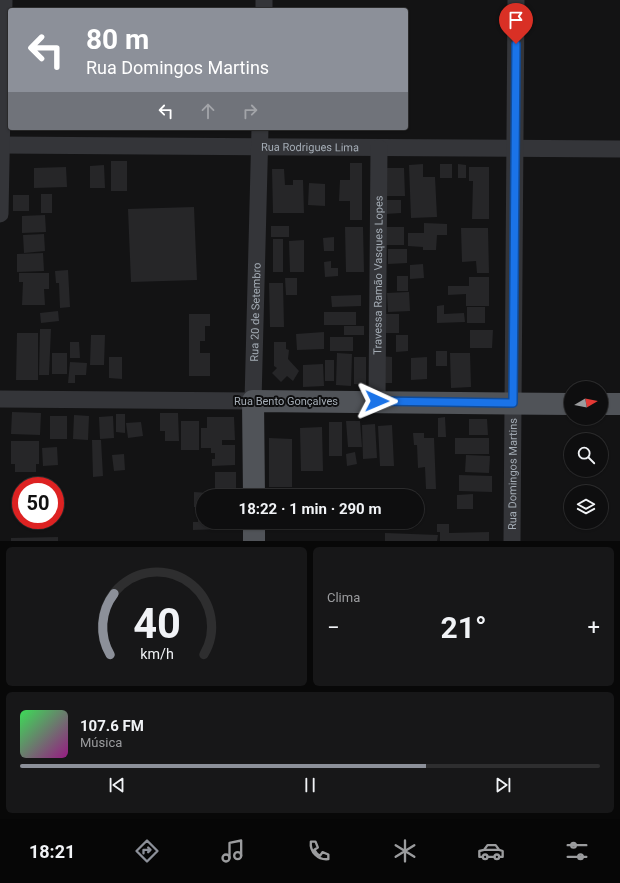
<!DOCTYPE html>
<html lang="pt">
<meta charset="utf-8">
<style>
:root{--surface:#0e0e0f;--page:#171718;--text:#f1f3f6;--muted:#9b9c9e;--line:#2e2e2f;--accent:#8c9099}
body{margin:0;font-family:Roboto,sans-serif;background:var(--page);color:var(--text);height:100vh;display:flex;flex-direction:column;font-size:15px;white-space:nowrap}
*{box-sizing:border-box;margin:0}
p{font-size:13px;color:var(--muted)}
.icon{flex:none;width:22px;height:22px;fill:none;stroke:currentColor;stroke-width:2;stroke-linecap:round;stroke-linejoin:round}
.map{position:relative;height:541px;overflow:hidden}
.sheet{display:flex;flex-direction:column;gap:6px;padding:6px;background:#080808;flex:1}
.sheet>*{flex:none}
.guide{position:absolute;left:8px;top:8px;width:400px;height:122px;border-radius:4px;box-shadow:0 1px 3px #0004,0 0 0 1px var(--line);background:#8c9099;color:#fff;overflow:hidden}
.needle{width:26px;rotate:80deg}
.controls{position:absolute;left:564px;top:381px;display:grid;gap:8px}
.controls a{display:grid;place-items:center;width:44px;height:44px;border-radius:50%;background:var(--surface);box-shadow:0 1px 3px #0004,0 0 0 1px var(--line);font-size:20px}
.speed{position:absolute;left:12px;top:477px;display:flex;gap:8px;font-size:20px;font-weight:700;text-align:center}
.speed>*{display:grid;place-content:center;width:52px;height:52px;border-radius:50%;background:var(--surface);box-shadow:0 1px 3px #0004,0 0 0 1px var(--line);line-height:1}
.speed .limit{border:6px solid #d22;background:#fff;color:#111}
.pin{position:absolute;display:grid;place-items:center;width:34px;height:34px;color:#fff;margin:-41px -17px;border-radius:50% 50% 50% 0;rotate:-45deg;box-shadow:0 0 4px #0007}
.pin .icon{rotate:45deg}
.me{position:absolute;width:44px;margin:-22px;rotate:91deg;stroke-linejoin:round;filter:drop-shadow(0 0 3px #0008)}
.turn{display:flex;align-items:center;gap:14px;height:84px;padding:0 12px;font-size:18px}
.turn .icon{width:52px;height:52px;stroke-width:2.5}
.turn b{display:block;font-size:28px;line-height:34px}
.lanes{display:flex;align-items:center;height:38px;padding:0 12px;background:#0003;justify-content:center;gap:20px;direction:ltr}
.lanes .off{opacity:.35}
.big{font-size:30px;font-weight:700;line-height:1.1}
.sheet .tile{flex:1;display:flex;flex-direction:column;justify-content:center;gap:6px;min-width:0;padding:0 14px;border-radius:6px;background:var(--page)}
.sheet .dial{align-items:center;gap:0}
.dial svg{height:104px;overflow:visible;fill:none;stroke:var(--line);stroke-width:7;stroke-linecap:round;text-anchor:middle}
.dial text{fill:var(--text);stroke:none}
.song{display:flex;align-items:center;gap:12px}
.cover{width:48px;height:48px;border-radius:6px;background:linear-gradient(135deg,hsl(130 70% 55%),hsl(310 70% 35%))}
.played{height:4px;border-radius:2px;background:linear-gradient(90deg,var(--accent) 70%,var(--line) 70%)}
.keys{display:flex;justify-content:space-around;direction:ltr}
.heat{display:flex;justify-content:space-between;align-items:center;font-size:22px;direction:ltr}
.sheet .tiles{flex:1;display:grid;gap:6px;grid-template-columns:1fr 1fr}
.tile:last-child{grid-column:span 2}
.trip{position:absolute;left:196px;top:489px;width:228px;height:40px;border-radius:20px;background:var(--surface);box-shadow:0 1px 3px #0004,0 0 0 1px var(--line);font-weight:700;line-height:40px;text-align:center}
.tabs{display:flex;height:64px;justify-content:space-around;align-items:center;background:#060606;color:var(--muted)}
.tabs .icon{width:28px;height:28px}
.tabs .active{color:var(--accent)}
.tabs b{font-size:18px;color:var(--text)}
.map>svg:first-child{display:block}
.building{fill:#262628}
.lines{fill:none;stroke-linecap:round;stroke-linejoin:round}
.minor{stroke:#343539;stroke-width:17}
.major{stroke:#505358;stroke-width:22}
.route-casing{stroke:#114b97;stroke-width:10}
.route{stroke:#1a73e8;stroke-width:7}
.labels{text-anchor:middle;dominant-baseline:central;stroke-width:4;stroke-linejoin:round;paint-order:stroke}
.street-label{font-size:11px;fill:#a4acb5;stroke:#0e0e0f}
</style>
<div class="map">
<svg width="620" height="541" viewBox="0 0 620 541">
<rect width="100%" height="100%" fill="#131314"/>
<path class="building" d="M111,161h16v30h-16z
M350,163h12v57h-12v-19h-11l1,-21h10z
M423,164v13h12l2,40 -26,1 -2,-53z
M440,164h12v14h-12z
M458,164l8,1v13h-8z
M104,165l1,23h-15v-22z
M66,167l1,20 -33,1v-20z
M469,167h20v52h-17l1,-38h-4z
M380,168h24l1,28h-24z
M272,169h12l1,16h8v-5h10l1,33h-31z
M309,183l16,1v22l-17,-1z
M41,194h11v19h-11z
M13,195h16v16h-16z
M384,200h17v13l-16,1z
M194,207l3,73 -66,2 -3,-73z
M45,215l1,17 -24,1v-17z
M424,223l23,1v11h-10l-1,15h-13v-3l-15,-1v-13h16z
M271,226h18v11h-18z
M345,227h18l1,45h-18z
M386,227h18v18h-18z
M461,228h27l1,45h-12l-1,-12 -14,1z
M44,234l1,17 -21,2 -1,-18z
M334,237v14h-10l-1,-13z
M273,239h10v33h-10z
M304,240v32h-14l-1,-31z
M388,249h19v14l-19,1z
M43,253l1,18 -27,1v-18z
M331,261v7h7v8l-13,1 -1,-15z
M423,264l1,14 -14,1v-14z
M68,270l2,37 -10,1 -1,-25h-3l-1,-12z
M19,273h30v16h-5l1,16h-23l1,-23h-4z
M397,276h11v15h-11z
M469,277h20v29h-23v-12l-18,1v-9h21z
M285,278h12v17h-11z
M269,283h14l1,44h-14z
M408,292h1l1,19 -22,1 -1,-19z
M361,295v11l-29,1 -1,-11z
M444,305v9l20,-1 1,9 -28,1v-17z
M467,307h18v16h-18z
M58,311l1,10 -18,2 -1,-10z
M324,312h32v13h-32z
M189,314h21v12h-5v15h-5v12h10v23h-21z
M381,314h18v19h-18z
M344,326h20v9h-20z
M40,329h11l-2,46h-10z
M470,330h23l-1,18h-22z
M324,332v17l-27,1 -1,-16z
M17,333h21v47h-22z
M91,335h14l-1,30h-14z
M396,335h12v16l-12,1z
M330,337h23v14h-23z
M70,342h9l1,16h-10z
M274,342h12v7l3,1 -1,9 11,12 -6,10 -6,-5 -6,6 -9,-9 5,-5 -3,-2z
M436,351h11v15h-11z
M52,353h15v21h-15z
M337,353l15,1 -1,32 -15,-1z
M450,353h20l1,34 -20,1z
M380,356l12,1v26h-12z
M109,357h13v22l-13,-1z
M354,357h12v28l-12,-1z
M427,357v22l-16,1v-22z
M325,360h9v21h-9z
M70,362l17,1 -1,12h-11v8h-7z
M323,364l1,22 -21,1v-22z
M12,412l29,1 -1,22 -29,-1z
M160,413h18l1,28h-14v-10h-5z
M116,414h9v19l-9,-1z
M74,415l15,1 -1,24 -15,-1z
M50,416h17v23h-17z
M113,416l1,22 -14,1 -1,-22z
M207,417h27l1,23h-13v5h13v20l-23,1v-7h3v-6h-4v-5h-10v-20h6z
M445,417l1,20h-8v-19z
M469,419h18l1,16h-19z
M181,421h18v29h-18z
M346,421h14l2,26h-14z
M141,422l2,14 -15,2 -2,-15z
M329,422h13v34h-13z
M375,424l2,34 -14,1 -1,-34z
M392,425l2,41h-14l-2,-40z
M322,427l1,44h-22l-1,-43z
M413,433h11v5h10l2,51h-10l-1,-22 -7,1 -1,-23h-3z
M269,438l23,1v48h-23z
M455,438h34v16h-34z
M92,440h9l2,36 -10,1z
M11,441h28v23h-3v8h-21v-8h-4z
M57,447l1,18 -15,1 -1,-18z
M355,452l2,12 -10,2 -1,-12z
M124,454l1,16 -11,1 -2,-16z
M466,455l24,1 -1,17 -24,-1z
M215,472h21v24h-21z
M459,475l33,1v16l-33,-1z
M275,488l26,1v7h-26z
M194,492l15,1v3h-6v11h-9z
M473,494v15h-16v-14z
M198,508h5v14h19v7l-29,1v-8h5z
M272,522h22v8l-22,-1z
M437,524h12v9l40,-1v9h-49v-9h-3z
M385,533l53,2 -1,6h-52z
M58,537v4h-47v-3z"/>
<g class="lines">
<g class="minor">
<path d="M264,10v-10"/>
<path id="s1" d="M0,145l620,4"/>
<path d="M0,214l4,-214"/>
<path id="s2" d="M0,399l253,2 7,-273"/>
<path id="s3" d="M377,401l2,-253"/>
<path id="s4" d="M512,541l4,-541"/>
</g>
<path class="major" d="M601,404h19
M254,496l-1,-95 318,3
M254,522v19"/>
</g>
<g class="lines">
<g class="route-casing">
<path id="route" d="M377,401l136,2 3,-359"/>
</g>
<use href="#route" class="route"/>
</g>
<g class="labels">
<g class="street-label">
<text stroke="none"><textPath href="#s1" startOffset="310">Rua Rodrigues Lima</textPath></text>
<text stroke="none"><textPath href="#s3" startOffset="126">Travessa Ramão Vasques Lopes</textPath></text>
<text stroke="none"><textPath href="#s2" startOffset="342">Rua 20 de Setembro</textPath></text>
<text x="286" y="401">Rua Bento Gonçalves</text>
<text stroke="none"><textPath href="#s4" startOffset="67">Rua Domingos Martins</textPath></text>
</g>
</g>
</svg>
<div class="controls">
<a><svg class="needle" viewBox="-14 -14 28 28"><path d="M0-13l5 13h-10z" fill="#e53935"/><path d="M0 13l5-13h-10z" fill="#9b9c9e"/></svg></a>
<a><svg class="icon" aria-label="search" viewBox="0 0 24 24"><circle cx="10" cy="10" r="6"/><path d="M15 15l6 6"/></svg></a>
<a><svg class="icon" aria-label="layers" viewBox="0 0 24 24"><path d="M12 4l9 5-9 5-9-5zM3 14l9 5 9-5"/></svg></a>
</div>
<div class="speed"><div class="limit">50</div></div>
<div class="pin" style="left:516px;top:44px;background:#d93025"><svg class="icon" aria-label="arrive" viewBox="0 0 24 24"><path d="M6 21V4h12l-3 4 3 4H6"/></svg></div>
<svg class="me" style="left:377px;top:401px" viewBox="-20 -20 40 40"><path d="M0-17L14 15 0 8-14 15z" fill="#1a73e8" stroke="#fff" stroke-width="4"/></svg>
<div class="trip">18:22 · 1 min · 290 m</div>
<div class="guide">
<div class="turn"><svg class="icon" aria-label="left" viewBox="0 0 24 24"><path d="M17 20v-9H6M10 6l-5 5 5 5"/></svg><div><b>80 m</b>Rua Domingos Martins</div></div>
<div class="lanes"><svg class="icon" aria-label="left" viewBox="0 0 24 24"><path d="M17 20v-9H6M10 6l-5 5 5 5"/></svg><svg class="icon off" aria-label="ahead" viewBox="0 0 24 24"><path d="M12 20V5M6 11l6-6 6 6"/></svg><svg class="icon off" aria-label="right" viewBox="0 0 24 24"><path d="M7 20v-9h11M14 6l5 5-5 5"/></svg></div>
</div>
</div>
<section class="sheet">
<div class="tiles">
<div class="tile dial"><svg viewBox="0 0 100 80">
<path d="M14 69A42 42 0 1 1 86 69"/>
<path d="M14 69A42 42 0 0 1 17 22" stroke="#8c9099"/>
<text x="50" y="56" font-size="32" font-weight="700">40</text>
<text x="50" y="72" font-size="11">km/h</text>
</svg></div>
<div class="tile"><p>Clima</p>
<div class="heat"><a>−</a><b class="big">21°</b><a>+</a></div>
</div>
<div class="tile">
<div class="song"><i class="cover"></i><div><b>107.6 FM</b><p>Música</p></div></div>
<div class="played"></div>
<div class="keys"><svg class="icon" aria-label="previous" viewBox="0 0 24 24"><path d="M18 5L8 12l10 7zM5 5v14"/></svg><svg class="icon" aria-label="pause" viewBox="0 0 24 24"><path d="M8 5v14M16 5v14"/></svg><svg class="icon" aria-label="next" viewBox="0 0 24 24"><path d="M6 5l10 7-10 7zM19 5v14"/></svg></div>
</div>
</div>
</section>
<nav class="tabs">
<b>18:21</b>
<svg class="icon active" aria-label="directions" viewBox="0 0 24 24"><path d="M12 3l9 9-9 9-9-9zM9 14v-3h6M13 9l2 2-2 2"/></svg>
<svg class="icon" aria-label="music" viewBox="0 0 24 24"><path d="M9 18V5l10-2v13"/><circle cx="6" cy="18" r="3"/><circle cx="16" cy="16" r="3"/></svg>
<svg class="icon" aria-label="phone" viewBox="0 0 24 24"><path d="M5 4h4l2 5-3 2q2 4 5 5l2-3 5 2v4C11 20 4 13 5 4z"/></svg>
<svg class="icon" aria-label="climate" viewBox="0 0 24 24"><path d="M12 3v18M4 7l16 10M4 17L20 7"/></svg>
<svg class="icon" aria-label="car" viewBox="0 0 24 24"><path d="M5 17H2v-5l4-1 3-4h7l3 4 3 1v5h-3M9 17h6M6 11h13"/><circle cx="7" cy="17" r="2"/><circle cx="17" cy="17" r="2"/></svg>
<svg class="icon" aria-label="filters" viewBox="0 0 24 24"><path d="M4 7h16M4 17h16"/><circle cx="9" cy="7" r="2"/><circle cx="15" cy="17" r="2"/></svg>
</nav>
